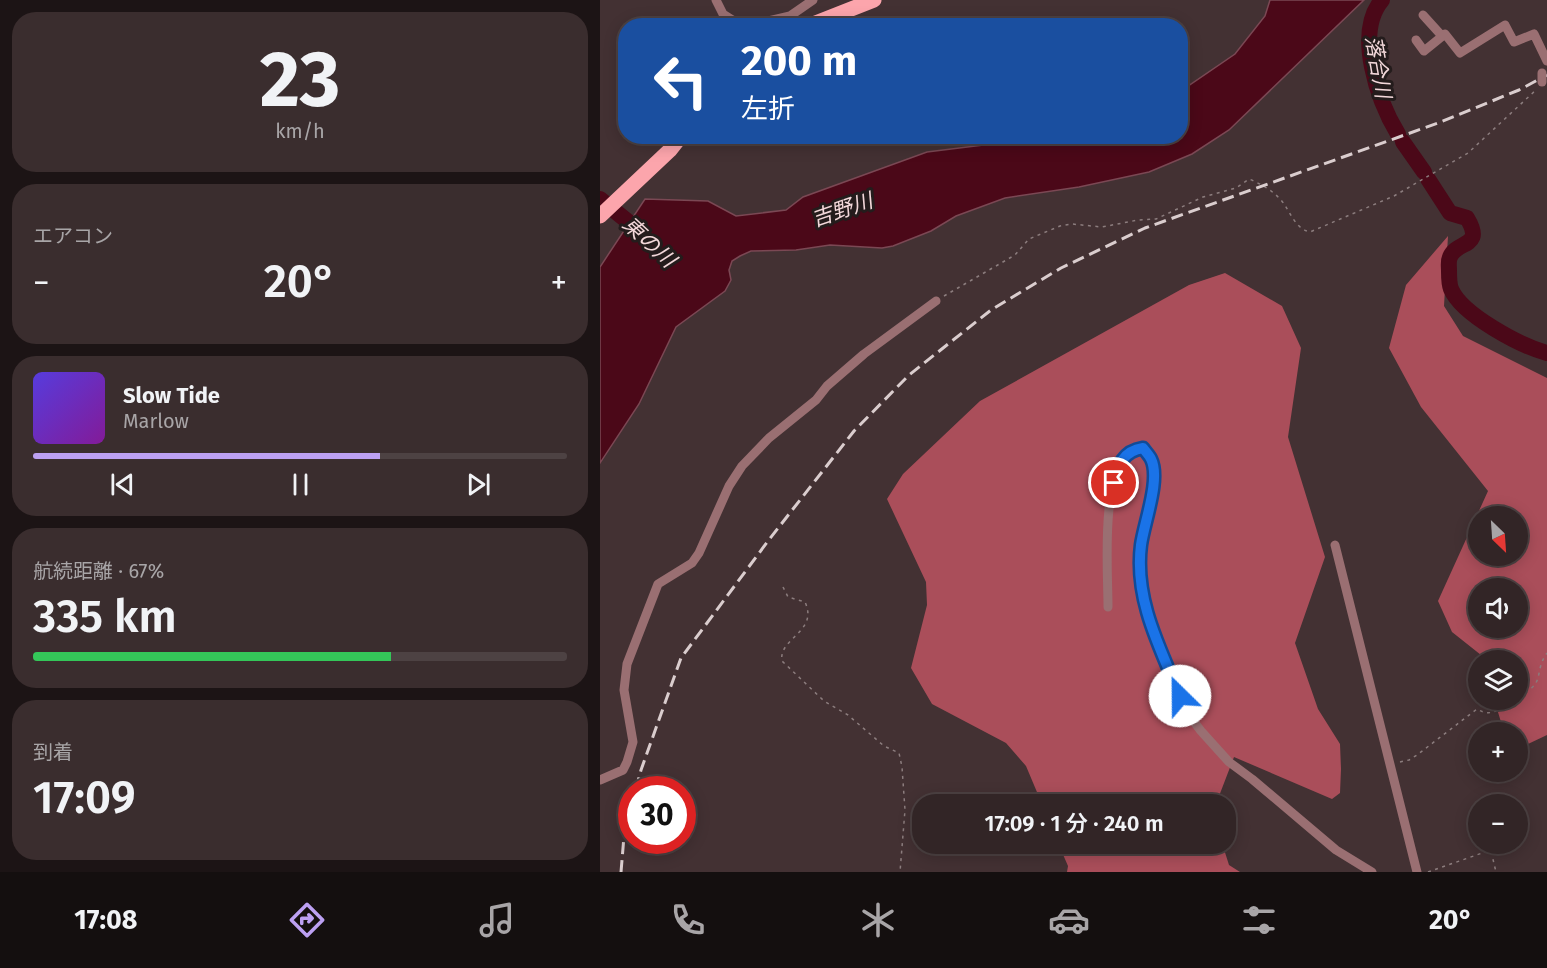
<!DOCTYPE html>
<html lang="ja">
<meta charset="utf-8">
<style>
:root{--surface:#322526;--page:#3a2d2e;--text:#f1f3f6;--muted:#a8a5a7;--line:#4d4243;--accent:#bca0f2}
body{margin:0;font-family:"Fira Sans","Noto Sans JP",sans-serif;background:var(--page);color:var(--text);height:100vh;display:flex;flex-direction:column;font-size:22px;white-space:nowrap}
*{box-sizing:border-box;margin:0}
p{font-size:20px;color:var(--muted)}
.icon{flex:none;width:33px;height:33px;fill:none;stroke:currentColor;stroke-width:2;stroke-linecap:round;stroke-linejoin:round}
.map{position:relative;flex:1;overflow:hidden}
.drawer{display:flex;flex-direction:column;gap:12px;padding:12px;background:#1c1415;width:600px}
.drawer>*{flex:none}
.hud{position:absolute;left:18px;top:18px;width:570px;height:126px;border-radius:24px;box-shadow:0 3px 15px #0003,0 0 0 2px var(--line);background:#1a4fa0;color:#fff;overflow:hidden}
.needle{width:39px;rotate:155deg}
.controls{position:absolute;left:868px;top:506px;display:grid;gap:12px}
.controls a{display:grid;place-items:center;width:60px;height:60px;border-radius:50%;background:var(--surface);box-shadow:0 3px 15px #0003,0 0 0 2px var(--line);font-size:30px}
.speed{position:absolute;left:18px;top:776px;display:flex;gap:12px;font-size:30px;font-weight:700;text-align:center}
.speed>*{display:grid;place-content:center;width:78px;height:78px;border-radius:50%;background:var(--surface);box-shadow:0 3px 15px #0003,0 0 0 2px var(--line);line-height:1}
.speed .limit{border:9px solid #d22;background:#fff;color:#111}
.pin{position:absolute;display:grid;place-items:center;width:51px;height:51px;color:#fff;margin:-26px;border:3px solid #fff;border-radius:50%;box-shadow:0 2px 6px #0007}
.me{position:absolute;width:66px;margin:-33px;rotate:337deg;stroke-linejoin:round;filter:drop-shadow(0 0 4px #0008)}
.turn{display:flex;align-items:center;gap:21px;height:126px;padding:0 24px;font-size:27px}
.turn .icon{width:78px;height:78px;stroke-width:2.5}
.turn b{display:block;font-size:42px;line-height:51px}
.big{font-size:45px;font-weight:600;line-height:1.1}
.drawer .tile{flex:1;display:flex;flex-direction:column;justify-content:center;gap:9px;min-width:0;padding:0 21px;border-radius:24px;background:var(--page)}
.drawer .dial{align-items:center;gap:0}
.dial b{font-size:78px;line-height:1}
.song{display:flex;align-items:center;gap:18px}
.cover{width:72px;height:72px;border-radius:9px;background:linear-gradient(135deg,hsl(250 70% 55%),hsl(290 70% 35%))}
.played{height:6px;border-radius:3px;background:linear-gradient(90deg,var(--accent) 65%,var(--line) 65%)}
.keys{display:flex;justify-content:space-around;direction:ltr}
.heat{display:flex;justify-content:space-between;align-items:center;font-size:33px;direction:ltr}
.charge{height:9px;border-radius:4px;background:linear-gradient(90deg,#34c759 67%,var(--line) 0)}
.trip{position:absolute;left:312px;top:794px;width:324px;height:60px;border-radius:24px;background:var(--surface);box-shadow:0 3px 15px #0003,0 0 0 2px var(--line);font-weight:600;line-height:60px;text-align:center}
.dock{display:flex;height:96px;justify-content:space-around;align-items:center;background:#140f0f;color:var(--muted)}
.dock .icon{width:42px;height:42px}
.dock .active{color:var(--accent)}
.dock b{font-size:27px;color:var(--text)}
main{display:flex;flex:1;min-height:0}
.map>svg:first-child{display:block}
.forest{fill:#aa4e5a;fill-rule:evenodd}
.water{fill:#4b0818;stroke:#7b4854;stroke-width:1.5}
.lines{fill:none;stroke-linecap:round;stroke-linejoin:round}
.river{stroke:#4b0818;stroke-width:16}
.path{stroke:#8c7d7e;stroke-width:1.5;stroke-dasharray:3 4.5;stroke-linecap:butt}
.minor{stroke:#9a6f72;stroke-width:9}
.primary{stroke:#fca5ac;stroke-width:15}
.rail{stroke:#dacdce;stroke-width:3;stroke-dasharray:12 6;stroke-linecap:butt}
.minor-bridge{stroke:#9a6f72;stroke-width:9}
.route-casing{stroke:#114b97;stroke-width:15}
.route{stroke:#1a73e8;stroke-width:10}
.labels{text-anchor:middle;dominant-baseline:central;stroke-width:6;stroke-linejoin:round;paint-order:stroke}
.water-label{font-size:21px;font-style:italic;fill:#f3d8da;stroke:#241c1c}
</style>
<main>
<section class="drawer">
<div class="tile dial"><b>23</b><p>km/h</p></div>
<div class="tile"><p>エアコン</p>
<div class="heat"><a>−</a><b class="big">20°</b><a>+</a></div>
</div>
<div class="tile">
<div class="song"><i class="cover"></i><div><b>Slow Tide</b><p>Marlow</p></div></div>
<div class="played"></div>
<div class="keys"><svg class="icon" aria-label="previous" viewBox="0 0 24 24"><path d="M18 5L8 12l10 7zM5 5v14"/></svg><svg class="icon" aria-label="pause" viewBox="0 0 24 24"><path d="M8 5v14M16 5v14"/></svg><svg class="icon" aria-label="next" viewBox="0 0 24 24"><path d="M6 5l10 7-10 7zM19 5v14"/></svg></div>
</div>
<div class="tile"><p>航続距離 · 67%</p><b class="big">335 km</b><div class="charge"></div></div>
<div class="tile"><p>到着</p><b class="big">17:09</b></div>
</section>
<div class="map">
<svg width="947" height="872" viewBox="0 0 947 872">
<rect width="100%" height="100%" fill="#433133"/>
<path class="forest" d="M848,236l-4,70 19,30 84,42v357l-19,9 -10,-4v-8h-14l-10,-33h24v-39h-35l-2,-5 -29,-23 -14,-31 50,-110 -67,-84 -32,-59 17,-63zM879,516h39v39h-39zM879,588h39v39h-39z
M625,273l57,33 19,42 -13,89 37,120 -30,86 23,66 22,35 1,25 -1,24 -8,6 -98,-42 -18,47h-174l-16,-38 -20,-23 -74,-39 -21,-36 16,-63 -1,-23 -39,-83 16,-25 77,-73 209,-116z
M458,843h164l7,22 11,7h-173l1,-6z"/>
<path class="water" d="M670,0h94l-135,130 -37,24 -43,18 -70,15 -74,11 -49,18 -25,15 -38,15 -11,2 -52,-3 -34,5 -45,1 -11,5 -8,5 -3,9 2,10 -6,11 -49,36 -37,77 -39,59v-196l45,-68 63,2 28,15 50,-6 17,-13 124,-45 129,-16h124l1,-45 54,-37 30,-38z"/>
<g class="lines">
<path class="river" d="M782,0c-28,33 -4,101 16,134
M803,142l21,30
M828,179l22,34 17,5c18,30 -10,22 -17,39 -2,4 -1,9 -1,14 0,6 0,13 2,18 11,26 70,57 96,64
M0,199l47,38"/>
<path class="path" d="M344,296l71,-41 14,-16 31,-13 12,-2 30,3 36,-7 18,-1 47,-22 33,-9 13,-9c12,5 23,11 32,21 10,12 13,28 29,32l84,-36 74,-43 69,-64
M183,587l5,10 17,5c14,30 -27,36 -23,59l42,40 24,14 36,31 15,7 3,14 3,43 -5,62
M918,695c29,-10 15,-23 29,-42
M800,762l9,-2 8,-5 60,-46c15,9 23,0 34,-10
M828,872l60,-21h3l5,21"/>
<path class="minor" d="M116,0l7,14 19,12
M823,15l19,21
M146,26l44,-10 23,-16
M816,40l8,11 21,-17 15,19 45,-28 9,17 20,-8 13,27
M735,545l82,327
M508,607c0,-38 -8,-130 22,-155 3,-3 8,-3 13,-4l9,12 2,28 -10,36 -4,55 3,20 13,42 32,73 13,17 28,31 23,17 84,71 36,22
M0,780l23,-10 4,-8 6,-20 -9,-52 3,-26 31,-80 34,-21 7,-10 30,-67 13,-20 27,-28 47,-38 11,-14 37,-32 72,-53"/>
<path class="primary" d="M208,26l66,-26
M0,216l70,-66 11,-14"/>
<path class="rail" d="M36,789l5,-19 40,-112 87,-117 86,-110 55,-56 82,-65 70,-42 84,-40 293,-105 81,-33 28,-15
M21,872l3,-36 8,-29"/>
<path class="minor-bridge" d="M942,82v-9"/>
</g>
<g class="lines">
<g class="route-casing">
<path id="route" d="M514,483c4,-18 9,-32 29,-35 2,3 6,7 8,11 10,20 -7,64 -10,86 -7,54 19,103 39,151"/>
</g>
<use href="#route" class="route"/>
</g>
<g class="labels">
<g class="water-label">
<text transform="translate(778 67) rotate(80)">落合川</text>
<text transform="translate(242 210) rotate(-19)">吉野川</text>
<text transform="translate(49 242) rotate(43)">東の川</text>
</g>
</g>
</svg>
<div class="controls">
<a><svg class="needle" viewBox="-14 -14 28 28"><path d="M0-13l5 13h-10z" fill="#e53935"/><path d="M0 13l5-13h-10z" fill="#a8a5a7"/></svg></a>
<a><svg class="icon" aria-label="sound" viewBox="0 0 24 24"><path d="M4 9h4l5-4v14l-5-4H4zM17 9q2 3 0 6"/></svg></a>
<a><svg class="icon" aria-label="layers" viewBox="0 0 24 24"><path d="M12 4l9 5-9 5-9-5zM3 14l9 5 9-5"/></svg></a>
<a>+</a>
<a>−</a>
</div>
<div class="speed"><div class="limit">30</div></div>
<div class="pin" style="left:514px;top:483px;background:#d93025"><svg class="icon" aria-label="arrive" viewBox="0 0 24 24"><path d="M6 21V4h12l-3 4 3 4H6"/></svg></div>
<svg class="me" style="left:580px;top:696px" viewBox="-20 -20 40 40"><circle r="19" fill="#fff"/><path d="M0-13L10 11 0 6-10 11z" fill="#1a73e8"/></svg>
<div class="trip">17:09 · 1 分 · 240 m</div>
<div class="hud">
<div class="turn"><svg class="icon" aria-label="left" viewBox="0 0 24 24"><path d="M17 20v-9H6M10 6l-5 5 5 5"/></svg><div><b>200 m</b>左折</div></div>
</div>
</div>
</main>
<nav class="dock">
<b>17:08</b>
<svg class="icon active" aria-label="directions" viewBox="0 0 24 24"><path d="M12 3l9 9-9 9-9-9zM9 14v-3h6M13 9l2 2-2 2"/></svg>
<svg class="icon" aria-label="music" viewBox="0 0 24 24"><path d="M9 18V5l10-2v13"/><circle cx="6" cy="18" r="3"/><circle cx="16" cy="16" r="3"/></svg>
<svg class="icon" aria-label="phone" viewBox="0 0 24 24"><path d="M5 4h4l2 5-3 2q2 4 5 5l2-3 5 2v4C11 20 4 13 5 4z"/></svg>
<svg class="icon" aria-label="climate" viewBox="0 0 24 24"><path d="M12 3v18M4 7l16 10M4 17L20 7"/></svg>
<svg class="icon" aria-label="car" viewBox="0 0 24 24"><path d="M5 17H2v-5l4-1 3-4h7l3 4 3 1v5h-3M9 17h6M6 11h13"/><circle cx="7" cy="17" r="2"/><circle cx="17" cy="17" r="2"/></svg>
<svg class="icon" aria-label="filters" viewBox="0 0 24 24"><path d="M4 7h16M4 17h16"/><circle cx="9" cy="7" r="2"/><circle cx="15" cy="17" r="2"/></svg>
<b>20°</b>
</nav>
